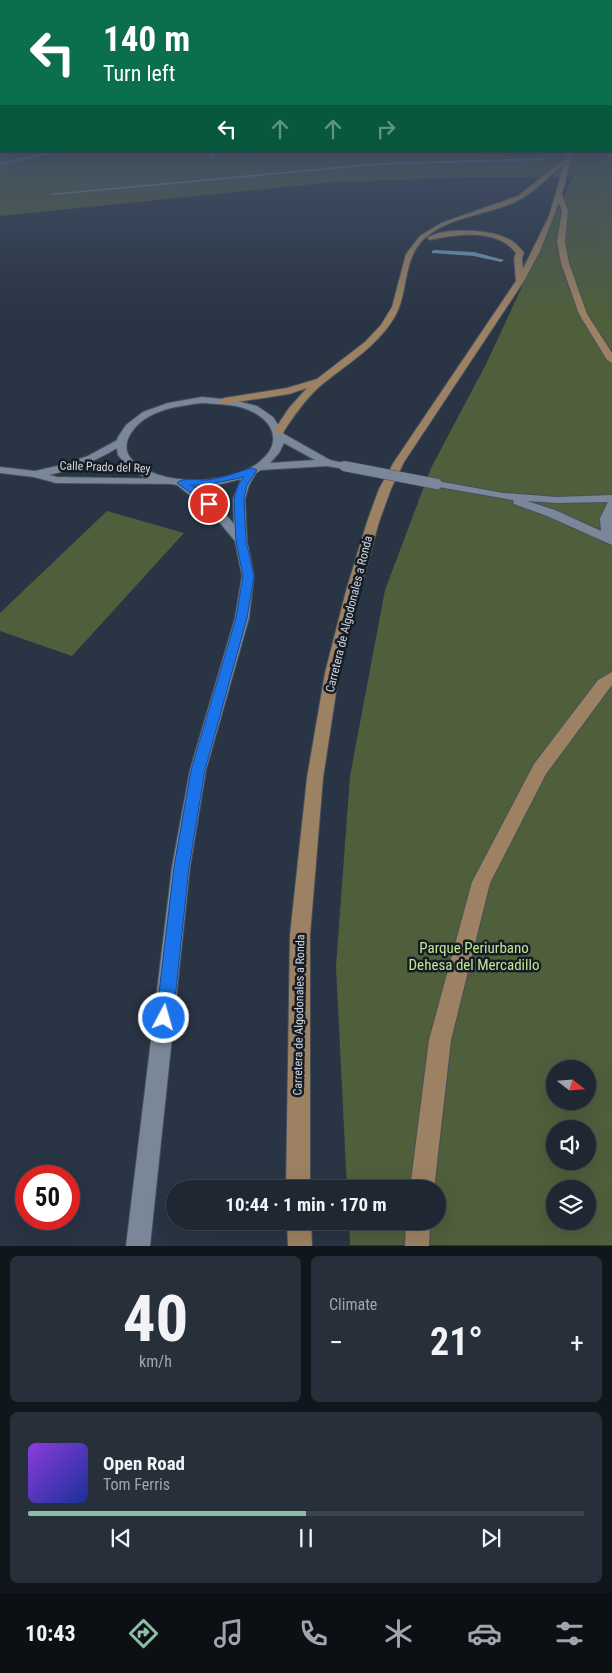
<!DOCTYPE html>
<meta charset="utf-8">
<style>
:root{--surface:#1f2733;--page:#272f3b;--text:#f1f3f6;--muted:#a1a5ac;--line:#3c444e;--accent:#8abfa5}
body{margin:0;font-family:"Roboto Condensed",sans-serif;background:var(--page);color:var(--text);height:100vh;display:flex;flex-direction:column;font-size:19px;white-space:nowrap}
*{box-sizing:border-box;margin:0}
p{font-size:16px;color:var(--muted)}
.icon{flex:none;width:28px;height:28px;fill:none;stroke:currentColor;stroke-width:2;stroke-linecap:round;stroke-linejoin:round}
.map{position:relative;height:1246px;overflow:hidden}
.sheet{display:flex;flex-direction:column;gap:10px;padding:10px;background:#11151c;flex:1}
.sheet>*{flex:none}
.banner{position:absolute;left:0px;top:0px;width:612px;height:152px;box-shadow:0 5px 20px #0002,0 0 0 1px var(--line);background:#0b6e4f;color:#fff;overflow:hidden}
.needle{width:32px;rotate:107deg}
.fabs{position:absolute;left:546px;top:1060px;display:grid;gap:10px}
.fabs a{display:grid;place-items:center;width:50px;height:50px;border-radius:50%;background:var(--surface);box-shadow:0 5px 20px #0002,0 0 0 1px var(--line);font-size:25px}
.speed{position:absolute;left:15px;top:1165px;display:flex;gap:10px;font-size:25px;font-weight:700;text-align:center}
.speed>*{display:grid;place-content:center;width:65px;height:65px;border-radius:50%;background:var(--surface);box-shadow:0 5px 20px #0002,0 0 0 1px var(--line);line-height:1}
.speed .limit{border:8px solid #d22;background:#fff;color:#111}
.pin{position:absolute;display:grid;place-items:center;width:42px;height:42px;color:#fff;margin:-21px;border:2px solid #fff;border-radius:50%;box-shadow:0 1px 5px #0007}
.me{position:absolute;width:55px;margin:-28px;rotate:6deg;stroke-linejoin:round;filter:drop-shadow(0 0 4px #0008)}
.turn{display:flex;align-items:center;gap:18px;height:105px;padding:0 20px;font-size:22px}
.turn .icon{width:65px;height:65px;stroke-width:2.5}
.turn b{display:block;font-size:35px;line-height:42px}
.lanes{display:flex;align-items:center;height:48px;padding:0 20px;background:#0003;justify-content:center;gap:25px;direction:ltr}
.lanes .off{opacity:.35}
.big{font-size:38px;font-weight:700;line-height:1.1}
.sheet .widget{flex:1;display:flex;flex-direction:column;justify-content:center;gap:8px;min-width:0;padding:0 18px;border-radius:8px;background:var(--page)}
.sheet .dial{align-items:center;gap:0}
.dial b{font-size:65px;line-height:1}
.song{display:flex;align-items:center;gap:15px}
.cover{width:60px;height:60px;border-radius:8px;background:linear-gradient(135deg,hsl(270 70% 55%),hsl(230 70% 35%))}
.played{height:5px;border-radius:2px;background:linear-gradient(90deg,var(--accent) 50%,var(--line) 50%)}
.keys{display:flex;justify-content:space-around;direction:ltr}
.heat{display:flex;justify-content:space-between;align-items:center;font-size:28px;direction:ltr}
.sheet .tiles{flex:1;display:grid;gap:10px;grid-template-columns:1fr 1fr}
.widget:last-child{grid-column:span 2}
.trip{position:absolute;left:166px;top:1180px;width:280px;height:50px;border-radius:25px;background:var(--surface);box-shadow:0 5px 20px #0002,0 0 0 1px var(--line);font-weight:700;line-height:50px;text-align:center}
.menu{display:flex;height:80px;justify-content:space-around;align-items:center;background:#0c1014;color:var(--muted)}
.menu .icon{width:35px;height:35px}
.menu .selected{color:var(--accent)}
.menu b{font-size:22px;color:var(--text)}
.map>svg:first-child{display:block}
.green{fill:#4f5f3c;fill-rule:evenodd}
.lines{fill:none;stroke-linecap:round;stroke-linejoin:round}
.stream{fill:#709cb9;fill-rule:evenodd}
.service-casing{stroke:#46505d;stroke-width:2}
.tertiary-casing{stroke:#46505d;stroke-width:2}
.secondary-casing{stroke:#46505d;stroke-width:2}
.primary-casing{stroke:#46505d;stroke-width:2}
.path-far1{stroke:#656e7c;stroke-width:1;stroke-dasharray:0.5 2;stroke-linecap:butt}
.path{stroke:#656e7c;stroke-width:2;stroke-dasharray:0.5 2;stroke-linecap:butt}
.service{fill:#798799;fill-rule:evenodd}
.tertiary{fill:#798799;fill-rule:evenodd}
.secondary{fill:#798799;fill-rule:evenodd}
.primary{fill:#9c8262;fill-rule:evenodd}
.secondary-bridge-casing{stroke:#46505d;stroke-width:11;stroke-linecap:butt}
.secondary-bridge{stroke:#798799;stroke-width:10}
.route{fill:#1a73e8;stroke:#114b97}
.labels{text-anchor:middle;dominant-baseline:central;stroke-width:5;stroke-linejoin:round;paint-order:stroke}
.street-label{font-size:12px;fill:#d0d7e1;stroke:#161c23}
.near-park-label{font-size:15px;fill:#c0e693;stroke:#161c23}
</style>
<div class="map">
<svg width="612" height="1246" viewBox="0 0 612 1246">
<rect width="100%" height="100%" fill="#293444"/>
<path class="green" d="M0,141l1,10h610l1,-10v1104h-262l-1,-24h89v-32h-91l-11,-223 14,-190 35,-186 46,-122 55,-104 87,-187h-100l-139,5 -334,34zM555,1069h33v32h-33zM555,1129h33v32h-33zM555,1189h33v32h-33z
M107,511l77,22 -112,123 -72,-25v-18z"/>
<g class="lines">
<path class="stream" d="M546,158l1,2 -170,5 -325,30 -2,-1 327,-31z
M434,250l40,2 30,8 -3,2 -27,-6 -42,-3v-2z"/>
<g class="service-casing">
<path id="service" d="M53,151h12l-65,15v-4z
M204,151h6l7,7 -5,1z"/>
</g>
<g class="tertiary-casing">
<path id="tertiary" d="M121,438l4,1 1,2 -1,2c-24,16 -48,26 -76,32l8,2 118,2 6,3 -2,2 -123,-1 -22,-6 -34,-4v-6l35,4 26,-6 27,-9z"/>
</g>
<g class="secondary-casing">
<path id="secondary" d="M202,397l31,3 24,6 16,11 11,17 46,26 18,4 1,2 -5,3 -17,-3 -66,4 -5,3 -7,12 -4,14 2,42 7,35 -5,42 -43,152 -16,97 -40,379h-24l46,-379 18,-97 45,-152 7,-42 -7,-35 -25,-30 -33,-26 -23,-4 -22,-10 -14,-16 -2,-11 2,-7 8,-12 17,-13 25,-9zM202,403c13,1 25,1 38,4 29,8 48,33 18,56 -25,18 -70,21 -99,12 -11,-4 -26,-10 -31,-21 -3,-7 -1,-15 3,-21 15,-23 46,-27 71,-30zM284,443l31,17 -45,3 9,-10zM241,479l-8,20 1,25 -16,-18 -25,-20 28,-2z
M437,481l66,12 54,4 55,-2v50l-65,-29 -33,-12 -1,-4 -80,-14 -2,-2 2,-2zM527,501l30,2 51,-1 -8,16 1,13 -46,-21z"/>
</g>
<g class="primary-casing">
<path id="primary" d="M568,151h6l-12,43 6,17 -3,31 4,21 18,51 25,39v10l-5,-3 -28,-46 -18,-51 -4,-21 5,-31 -3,-8 -19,48 -16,30 -120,181 -13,27 -12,33 -19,69 -21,82 -16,105 -13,157v254h-24l4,-254 17,-157 18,-105 21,-82 21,-69 12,-33 15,-27 122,-181 -2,-23 2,-5c-19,-25 -59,-19 -86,-13l-3,-2c16,-11 61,-9 79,0 8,3 13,8 18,15l-2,5 1,11 26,-53 15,-52c-17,14 -31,30 -51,39 -28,12 -64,14 -88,35 -23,20 -16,56 -31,80 -18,30 -49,47 -75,69 -15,14 -26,30 -37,47h-8l-1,-2 16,-24 18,-20 -18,6 -65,10 -5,-3 5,-3 63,-10 30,-9 48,-37 16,-17 11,-18 14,-53 14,-18 21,-13 77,-27 48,-38z
M612,672v13l-66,89 -56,109 -39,157 -17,149h-24l19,-149 43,-158 62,-118 64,-84z
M287,1221h24l1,25h-24z
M406,1221h24l-1,25h-24z"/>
</g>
<path class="path-far1" d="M234,156l34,-5
M62,171l128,-11
M602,230l-1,-38 11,-18"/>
<path class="path" d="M602,228l1,20 9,16"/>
<use href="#service" class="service"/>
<use href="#tertiary" class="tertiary"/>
<use href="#secondary" class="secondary"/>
<use href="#primary" class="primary"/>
<g class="secondary-bridge-casing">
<path id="secondary-bridge" d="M344,466l93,18"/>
</g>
<use href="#secondary-bridge" class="secondary-bridge"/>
</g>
<linearGradient id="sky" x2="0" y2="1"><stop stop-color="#171d25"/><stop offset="0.45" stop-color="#435067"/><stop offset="1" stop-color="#435067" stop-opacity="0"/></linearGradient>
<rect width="612" height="315" fill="url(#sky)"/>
<path class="route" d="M252,468l5,2 -10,15 -3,14 2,42 8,35 -7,42 -42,152 -16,97 -16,151 -3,7 -6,2 -6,-2 -2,-7 18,-151 17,-97 45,-152 7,-42 -7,-35 -2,-42 4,-14 6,-8 -38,8h-15l22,16v5h-4l-32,-23c6,-6 19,-3 28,-3 17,-1 31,-8 47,-12z"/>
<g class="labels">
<g class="street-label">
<text transform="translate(105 467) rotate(2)">Calle Prado del Rey</text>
<text transform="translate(349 614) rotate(-76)">Carretera de Algodonales a Ronda</text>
<text transform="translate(299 1015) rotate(-89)">Carretera de Algodonales a Ronda</text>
</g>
<g class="near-park-label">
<text x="474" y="948">Parque Periurbano<tspan x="474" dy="17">Dehesa del Mercadillo</tspan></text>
</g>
</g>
</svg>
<div class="fabs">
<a><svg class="needle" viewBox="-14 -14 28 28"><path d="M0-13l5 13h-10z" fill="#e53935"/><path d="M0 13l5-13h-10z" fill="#a1a5ac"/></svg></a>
<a><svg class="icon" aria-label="sound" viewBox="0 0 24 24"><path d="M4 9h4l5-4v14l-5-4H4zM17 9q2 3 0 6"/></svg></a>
<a><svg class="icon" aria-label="layers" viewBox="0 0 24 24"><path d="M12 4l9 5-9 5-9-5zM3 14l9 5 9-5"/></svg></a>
</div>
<div class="speed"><div class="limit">50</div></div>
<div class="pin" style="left:209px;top:504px;background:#d93025"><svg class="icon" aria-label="arrive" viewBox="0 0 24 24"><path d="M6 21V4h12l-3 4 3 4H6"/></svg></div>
<svg class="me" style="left:164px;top:1018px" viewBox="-20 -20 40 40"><circle r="17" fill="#1a73e8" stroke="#fff" stroke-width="3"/><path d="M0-11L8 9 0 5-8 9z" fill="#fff"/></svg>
<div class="trip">10:44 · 1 min · 170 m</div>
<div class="banner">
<div class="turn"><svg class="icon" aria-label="left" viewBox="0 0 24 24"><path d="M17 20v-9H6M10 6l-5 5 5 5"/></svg><div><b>140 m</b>Turn left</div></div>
<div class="lanes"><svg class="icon" aria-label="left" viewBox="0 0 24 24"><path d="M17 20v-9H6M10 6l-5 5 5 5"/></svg><svg class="icon off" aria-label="ahead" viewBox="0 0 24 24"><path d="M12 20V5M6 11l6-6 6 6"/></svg><svg class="icon off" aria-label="ahead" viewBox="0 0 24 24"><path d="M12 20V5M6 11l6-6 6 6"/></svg><svg class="icon off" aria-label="right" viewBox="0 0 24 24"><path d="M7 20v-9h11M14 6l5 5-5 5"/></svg></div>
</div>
</div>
<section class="sheet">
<div class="tiles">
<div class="widget dial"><b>40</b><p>km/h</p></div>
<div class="widget"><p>Climate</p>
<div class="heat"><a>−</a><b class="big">21°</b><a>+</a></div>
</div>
<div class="widget">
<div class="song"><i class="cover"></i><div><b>Open Road</b><p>Tom Ferris</p></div></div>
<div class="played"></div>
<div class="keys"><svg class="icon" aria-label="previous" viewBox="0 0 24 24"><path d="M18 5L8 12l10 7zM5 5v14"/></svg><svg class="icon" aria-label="pause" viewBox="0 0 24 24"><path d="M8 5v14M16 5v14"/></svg><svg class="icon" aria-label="next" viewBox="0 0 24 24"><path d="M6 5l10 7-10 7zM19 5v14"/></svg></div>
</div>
</div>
</section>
<nav class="menu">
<b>10:43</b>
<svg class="icon selected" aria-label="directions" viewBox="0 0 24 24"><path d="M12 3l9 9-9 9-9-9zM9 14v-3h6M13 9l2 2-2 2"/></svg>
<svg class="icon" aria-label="music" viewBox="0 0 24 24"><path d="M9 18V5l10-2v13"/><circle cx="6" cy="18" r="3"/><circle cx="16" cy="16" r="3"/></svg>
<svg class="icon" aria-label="phone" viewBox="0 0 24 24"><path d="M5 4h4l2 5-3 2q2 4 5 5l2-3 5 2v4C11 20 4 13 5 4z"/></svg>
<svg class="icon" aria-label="climate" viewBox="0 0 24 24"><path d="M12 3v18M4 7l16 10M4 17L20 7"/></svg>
<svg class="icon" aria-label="car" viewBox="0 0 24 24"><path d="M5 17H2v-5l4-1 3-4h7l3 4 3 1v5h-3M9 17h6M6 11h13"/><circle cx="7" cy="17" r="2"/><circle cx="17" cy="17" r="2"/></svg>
<svg class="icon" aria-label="filters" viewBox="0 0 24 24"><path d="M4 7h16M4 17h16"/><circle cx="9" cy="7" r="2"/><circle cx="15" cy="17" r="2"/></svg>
</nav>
